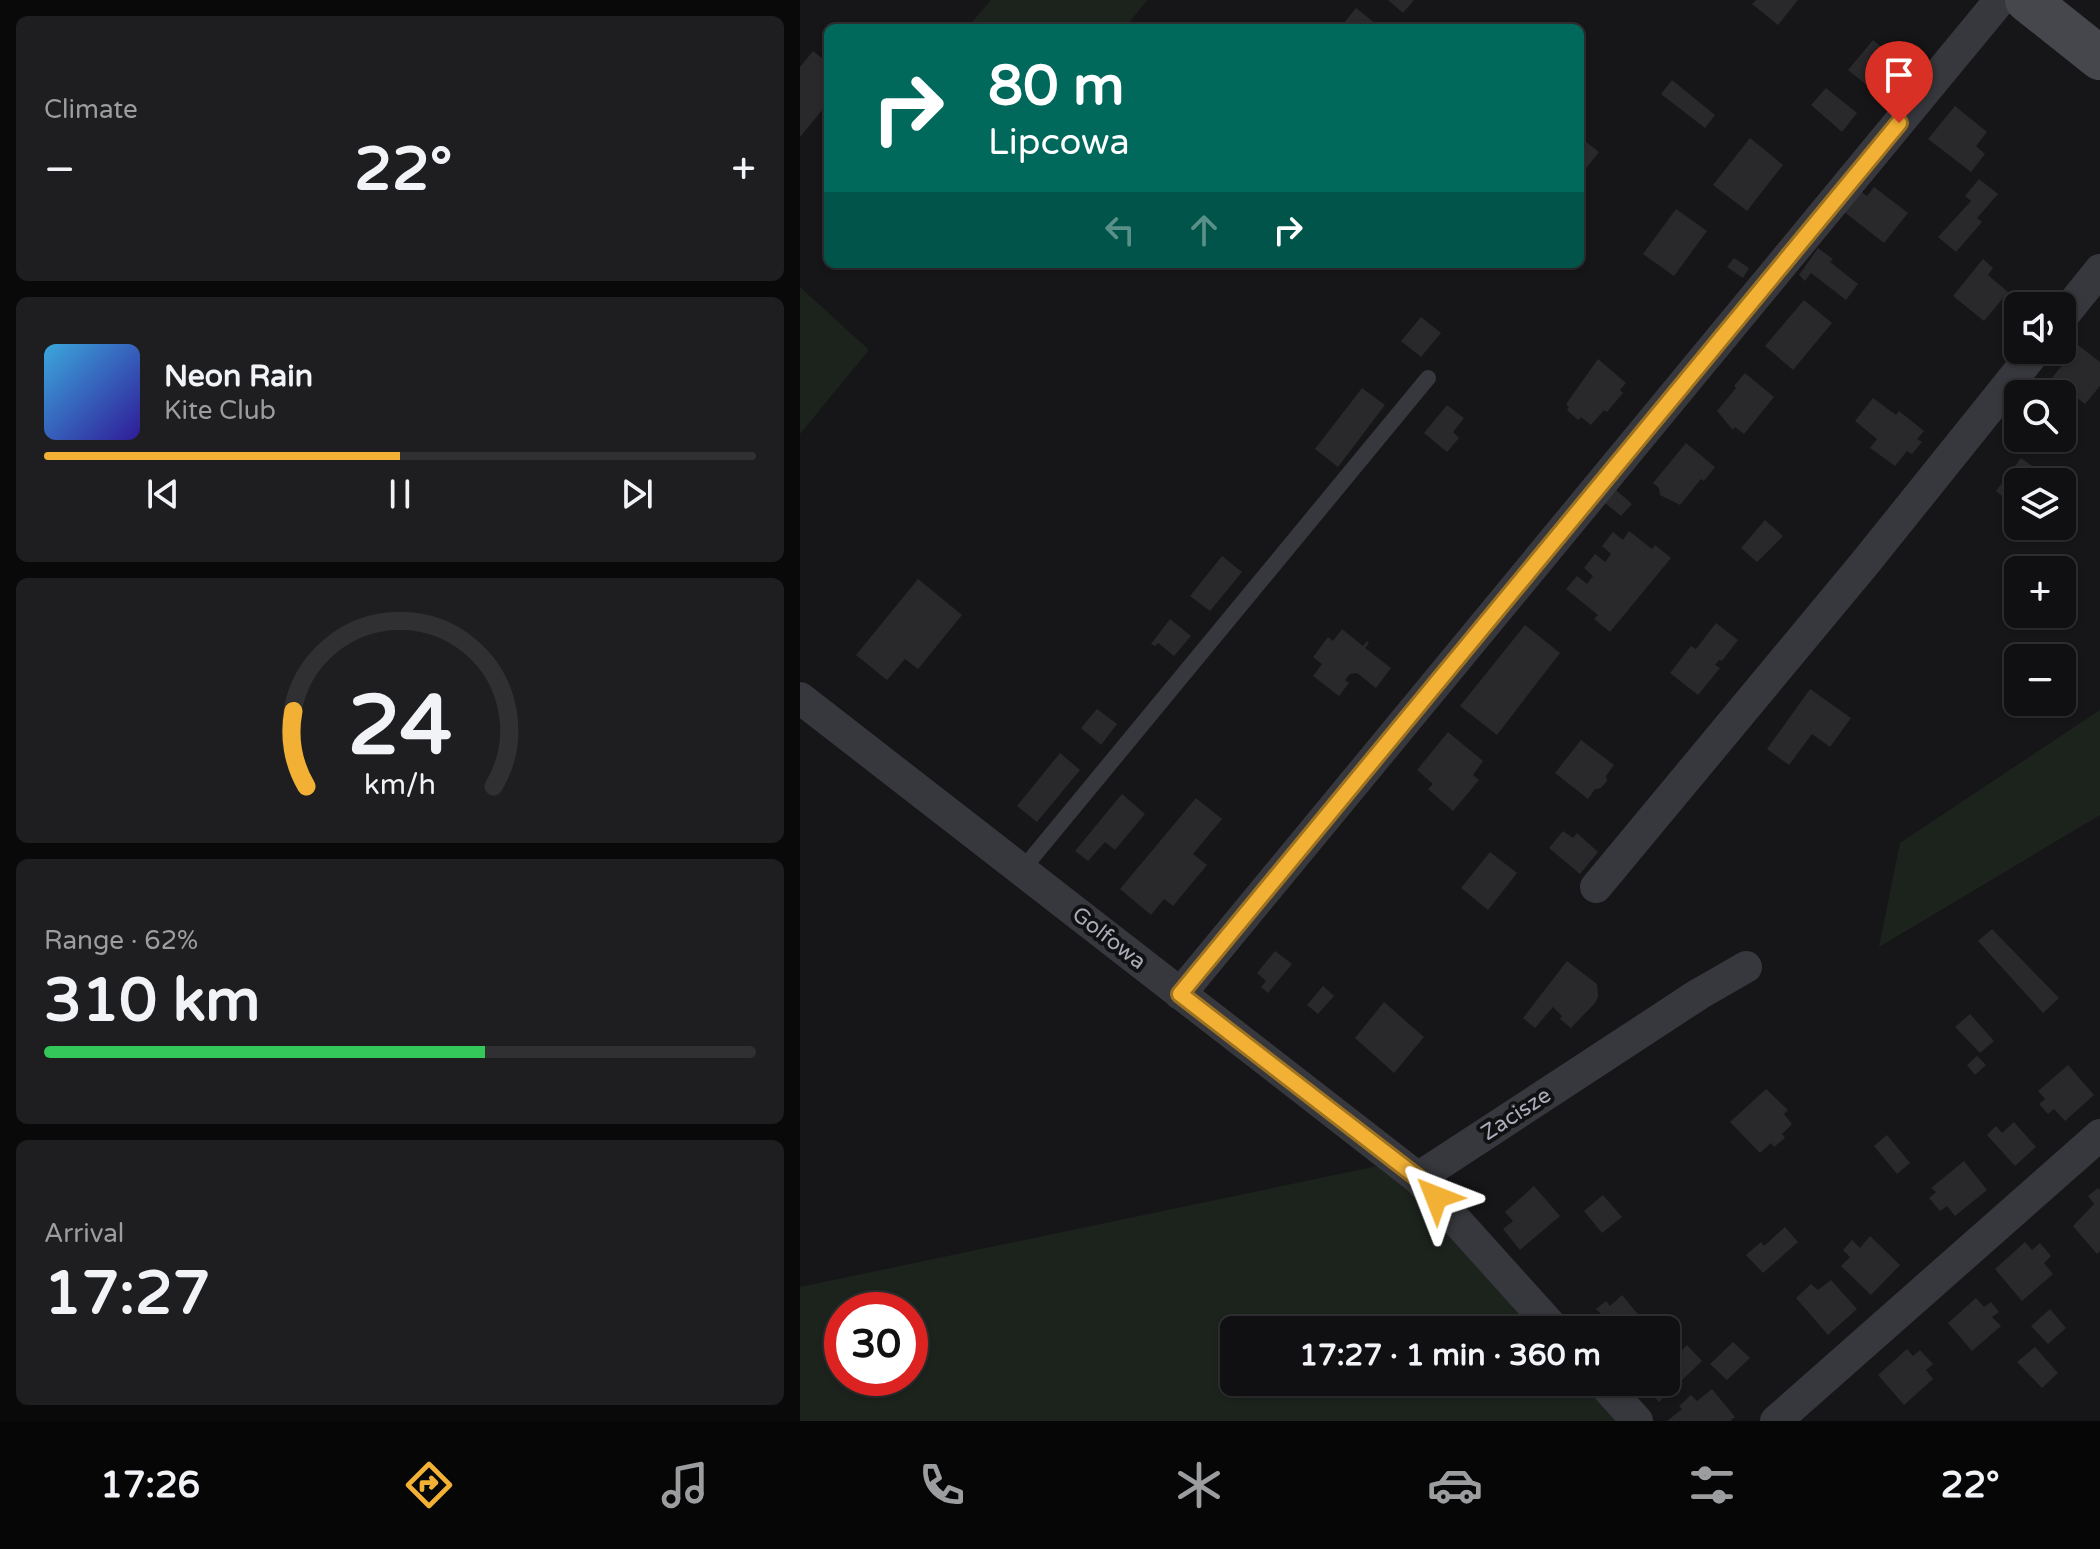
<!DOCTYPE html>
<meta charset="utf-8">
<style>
:root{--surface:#101012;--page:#1e1e20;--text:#f1f3f6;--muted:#9c9d9f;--line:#303032;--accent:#f2b134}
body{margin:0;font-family:"Varela Round",sans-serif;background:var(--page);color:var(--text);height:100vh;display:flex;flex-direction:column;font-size:30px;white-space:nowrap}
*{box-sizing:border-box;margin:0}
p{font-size:26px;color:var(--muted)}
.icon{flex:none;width:44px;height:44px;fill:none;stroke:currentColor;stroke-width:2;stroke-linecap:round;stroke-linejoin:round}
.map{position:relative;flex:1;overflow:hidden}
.side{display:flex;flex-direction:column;gap:16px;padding:16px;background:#09090a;width:800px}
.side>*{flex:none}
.guide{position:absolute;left:24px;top:24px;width:760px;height:244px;border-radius:12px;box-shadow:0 2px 6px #0004,0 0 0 2px var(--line);background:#00695c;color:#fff;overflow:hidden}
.controls{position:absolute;left:1204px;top:292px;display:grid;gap:16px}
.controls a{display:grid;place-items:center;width:72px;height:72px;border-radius:12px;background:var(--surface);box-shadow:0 2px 6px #0004,0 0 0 2px var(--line);font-size:40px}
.speed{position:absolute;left:24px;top:1292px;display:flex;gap:16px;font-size:40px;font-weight:700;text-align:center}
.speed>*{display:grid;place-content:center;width:104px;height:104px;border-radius:50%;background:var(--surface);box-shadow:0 2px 6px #0004,0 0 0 2px var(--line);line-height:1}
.speed .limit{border:12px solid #d22;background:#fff;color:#111}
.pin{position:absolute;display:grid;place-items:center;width:68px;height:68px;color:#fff;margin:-82px -34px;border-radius:50% 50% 50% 0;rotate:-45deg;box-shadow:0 0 8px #0007}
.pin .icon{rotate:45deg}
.me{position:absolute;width:88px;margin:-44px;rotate:315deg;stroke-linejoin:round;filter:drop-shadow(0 0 6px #0008)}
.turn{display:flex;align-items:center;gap:28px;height:168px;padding:0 32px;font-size:36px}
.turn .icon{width:104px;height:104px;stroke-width:2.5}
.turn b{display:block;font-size:56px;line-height:68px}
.lanes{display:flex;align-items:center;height:76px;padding:0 32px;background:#0003;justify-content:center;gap:40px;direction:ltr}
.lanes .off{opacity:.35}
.big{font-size:60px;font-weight:700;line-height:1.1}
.side .widget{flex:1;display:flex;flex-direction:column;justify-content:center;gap:12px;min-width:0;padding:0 28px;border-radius:12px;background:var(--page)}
.side .dial{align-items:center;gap:0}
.dial svg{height:208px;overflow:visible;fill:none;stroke:var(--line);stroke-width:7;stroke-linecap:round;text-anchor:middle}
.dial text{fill:var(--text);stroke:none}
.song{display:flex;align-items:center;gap:24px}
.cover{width:96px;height:96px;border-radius:12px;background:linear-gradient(135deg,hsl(200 70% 55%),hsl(250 70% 35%))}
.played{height:8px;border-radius:4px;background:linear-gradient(90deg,var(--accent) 50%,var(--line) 50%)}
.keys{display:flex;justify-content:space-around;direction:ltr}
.heat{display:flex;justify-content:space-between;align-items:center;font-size:44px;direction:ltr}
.charge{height:12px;border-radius:6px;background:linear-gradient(90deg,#34c759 62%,var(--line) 0)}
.trip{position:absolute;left:420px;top:1316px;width:460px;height:80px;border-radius:12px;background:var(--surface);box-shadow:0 2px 6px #0004,0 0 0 2px var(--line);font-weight:700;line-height:80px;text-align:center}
.tab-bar{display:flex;height:128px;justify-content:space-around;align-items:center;background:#060607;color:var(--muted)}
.tab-bar .icon{width:56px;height:56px}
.tab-bar .active{color:var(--accent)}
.tab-bar b{font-size:36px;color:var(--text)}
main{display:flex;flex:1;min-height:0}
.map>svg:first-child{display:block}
.green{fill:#1c231d;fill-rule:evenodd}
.building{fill:#29292c}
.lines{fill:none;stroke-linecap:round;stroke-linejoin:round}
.lane{stroke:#37383d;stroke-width:16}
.street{stroke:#37383d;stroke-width:32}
.secondary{stroke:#45474d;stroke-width:44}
.route-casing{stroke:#9d7322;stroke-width:20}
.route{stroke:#f2b134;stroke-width:14}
.labels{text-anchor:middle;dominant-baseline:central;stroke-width:8;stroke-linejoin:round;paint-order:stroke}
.street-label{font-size:22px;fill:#a8adb8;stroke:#111113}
</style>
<main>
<section class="side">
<div class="widget"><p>Climate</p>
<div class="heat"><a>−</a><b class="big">22°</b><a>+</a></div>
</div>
<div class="widget">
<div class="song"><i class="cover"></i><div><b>Neon Rain</b><p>Kite Club</p></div></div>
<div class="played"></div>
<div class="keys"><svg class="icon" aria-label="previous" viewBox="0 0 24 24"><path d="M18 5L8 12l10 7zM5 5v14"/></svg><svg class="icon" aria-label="pause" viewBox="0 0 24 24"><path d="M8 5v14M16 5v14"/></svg><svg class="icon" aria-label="next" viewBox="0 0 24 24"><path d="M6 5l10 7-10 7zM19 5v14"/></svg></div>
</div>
<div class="widget dial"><svg viewBox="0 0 100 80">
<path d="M14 69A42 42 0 1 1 86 69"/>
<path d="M14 69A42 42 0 0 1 9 40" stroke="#f2b134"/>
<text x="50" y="56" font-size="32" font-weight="700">24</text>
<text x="50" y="72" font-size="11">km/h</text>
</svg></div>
<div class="widget"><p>Range · 62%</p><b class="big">310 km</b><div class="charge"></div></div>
<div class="widget"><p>Arrival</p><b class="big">17:27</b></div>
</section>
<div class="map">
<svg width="1300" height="1421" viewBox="0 0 1300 1421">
<rect width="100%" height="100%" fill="#161618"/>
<path class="green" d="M191,0h156l-22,28h-158z
M0,287l69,63 -69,84z
M1300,710v105l-221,132 21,-104z
M592,1163l150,167h-308v52h354l34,39h-822v-134zM42,1310h68v68h-68z"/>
<path class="building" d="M588,0h26l-11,13z
M956,0h42l-20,25 -26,-21z
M556,8l25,20h-41z
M1073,40l28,23 -11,14 7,6 -13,16 -36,-29z
M13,51l15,12v40l-28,34v-70z
M872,80l43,35 -10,13 -44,-34z
M1026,88l31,25 -15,19 -31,-27z
M1155,106l32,26 -11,14 9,8 -14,18 -43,-33z
M780,137l19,15 -19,24z
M950,138l33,27 -36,46 -34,-26z
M1179,179l19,15 -21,24 5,4 -26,30 -18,-15 33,-36 -6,-5z
M1074,187l34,26 -24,30 -41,-32 16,-21 8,6z
M876,209l31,22 -33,45 -31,-22z
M1018,248l15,11 -3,3 28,22 -12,16 -35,-27 -6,8 -6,-6z
M934,258l15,10 -6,10 -16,-11z
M1183,259l10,9 -5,7 20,17 -24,29 -31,-25z
M1004,300l28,23 -39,47 -28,-24z
M621,317l20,16 -20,24 -20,-16z
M1278,345l22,17v24l-15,18 -33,-26z
M798,359l28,24 -6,7 3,3 -16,19 -3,-2 -13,15 -10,-8 -3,3 -11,-10 2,-3 -3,-3z
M945,373l29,24 -30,37 -9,-7 -2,3 -16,-19 19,-23 -2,-2z
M562,388l23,17 -47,62 -23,-18z
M1073,398l23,17 3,-4 25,20 -7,8 5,3 -10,12 -5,-3 -12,15 -25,-18 7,-9 -22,-18z
M647,405l17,13 -11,14 6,6 -12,14 -23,-19z
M886,443l29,24 -11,14 -3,-2 -21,26 -20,-10 -1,-7 -6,-5z
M1221,458l14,10 -10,14h-7v9l-9,11 -13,-11z
M816,490l16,14 -11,12 -16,-13z
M965,520l18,16 -26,26 -16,-14z
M829,531l23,18 3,-4 16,13 -61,74 -16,-13 4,-4 -32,-26 11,-13 10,8 6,-8 -9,-8 11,-14 10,8 6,-8 -9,-8 11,-14 10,8z
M422,556l20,16 -32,39 -20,-15z
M118,579l44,36 -44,54 -13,-10 -18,21 -31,-25z
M370,619l21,17 -17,20 -16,-13 -3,3 -4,-2z
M916,623l22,17 -16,21 -3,-1 -4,5 5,3 -22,27 -28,-22 21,-27 5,3z
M725,625l35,28 -63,82 -37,-29z
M542,629l21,17 4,-5 2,2 -4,5 26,20 -15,20 -19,-15 -7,1 -5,6 4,3 -10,13 -26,-20 9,-12 -9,-7 15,-20 5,4z
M1010,689l41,29 -21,29 -18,-13 -23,31 -22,-16z
M297,709l20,15 -16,21 -20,-17z
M648,732l35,29 -10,14 6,5 -26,31 -25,-22 5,-5 -16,-14z
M781,740l33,25 -8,11 1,5 -6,7 -6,1 -7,10 -33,-26z
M260,753l20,17 -43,52 -20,-16z
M322,794l23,20 -30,36 -10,-8 -17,19 -13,-10z
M396,798l26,21 -29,35 14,11 -34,41 -9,-7 -13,16 -31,-26z
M763,831l10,7 4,-5 21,19 -18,22 -31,-26z
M690,852l27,21 -29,37 -27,-22z
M1192,929l67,69 -16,15 -65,-72z
M475,951l17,13 -24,29 -7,-6 5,-6 -9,-8z
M767,961l30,23 1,13 -3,6 -24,25 -11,-9 2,-3 -9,-9 -18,21 -12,-10z
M523,986l11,10 -16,18 -11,-9z
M584,1002l40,35 -30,36 -39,-35z
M1170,1014l24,27 -14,12 -25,-26z
M1177,1056l9,9 -11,10 -8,-10z
M1268,1065l26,30 -29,26 -11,-12 -6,5 -9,-10 6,-5 -7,-8z
M966,1089l22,21 -4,4 8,10 -10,10 3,4 -11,9 -3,-4 -11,10 -30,-31z
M1214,1122l22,25 -21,19 -28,-31 9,-9 6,7z
M1087,1135l23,28 -13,11 -23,-28z
M1164,1161l23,29 -32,26 -8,-10 -7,5 -11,-13 7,-6 -5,-4z
M734,1186l26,30 -40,34 -17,-21 10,-8 -8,-9z
M1298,1188l2,2v61l-3,3 -24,-28 21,-22 -6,-8z
M803,1195l19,22 -20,16 -18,-22z
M985,1227l13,15 -35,31 -17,-18 15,-13 3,4z
M1070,1236l30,29 -29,30 -30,-29 9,-9 -7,-7 9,-10 8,8z
M1225,1242l7,8 8,-7 11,13 -7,7 9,11 -31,27 -27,-32z
M1031,1280l26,29 -29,26 -32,-37 15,-14 7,6z
M822,1295l29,35h-52l-7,-9 9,-7 -5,-5 10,-8 4,5z
M1176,1298l8,9 7,-5 8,10 -7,5 9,9 -29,25 -24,-28z
M1250,1309l16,19 -18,16 -17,-18z
M866,1340l13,13 8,-8 15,16 -43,41 -15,-16 4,-4h18z
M933,1342l17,16 -23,22 -17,-16z
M1235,1347l23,26 -16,15 -25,-26z
M1107,1349l6,7 7,-6 13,14 -7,6 7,9 -29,26 -26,-30z
M912,1389l23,28 -5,4h-63l15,-12 -3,-3 12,-11 6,6z"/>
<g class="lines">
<path class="lane" d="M222,870l406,-492"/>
<path class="street" d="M1262,317l38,-47
M0,698l618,480
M796,887l269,-324 171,-213
M380,994l820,-994
M755,1330l-137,-152 281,-184 47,-27
M802,1382l35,39
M976,1421l324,-286"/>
<path class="secondary" d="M1227,0l73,58"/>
</g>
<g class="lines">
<g class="route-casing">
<path id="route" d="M636,1197l-18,-19 -238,-184 719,-871"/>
</g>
<use href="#route" class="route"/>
</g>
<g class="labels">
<g class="street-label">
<text transform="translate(309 938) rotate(38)">Golfowa</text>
<text transform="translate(716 1114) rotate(-33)">Zacisze</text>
</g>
</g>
</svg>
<div class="controls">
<a><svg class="icon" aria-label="sound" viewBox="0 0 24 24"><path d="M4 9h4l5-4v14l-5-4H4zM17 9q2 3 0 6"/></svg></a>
<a><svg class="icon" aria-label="search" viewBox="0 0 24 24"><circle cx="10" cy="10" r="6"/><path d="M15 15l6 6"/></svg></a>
<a><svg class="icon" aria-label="layers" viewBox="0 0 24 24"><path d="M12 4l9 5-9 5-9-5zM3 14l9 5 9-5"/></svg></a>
<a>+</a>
<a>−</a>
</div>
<div class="speed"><div class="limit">30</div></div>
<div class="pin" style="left:1099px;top:123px;background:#d93025"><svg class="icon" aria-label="arrive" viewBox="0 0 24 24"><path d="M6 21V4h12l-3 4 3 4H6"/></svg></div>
<svg class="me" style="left:636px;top:1197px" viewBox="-20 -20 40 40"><path d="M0-17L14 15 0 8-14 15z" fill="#f2b134" stroke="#fff" stroke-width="4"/></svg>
<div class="trip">17:27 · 1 min · 360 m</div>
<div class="guide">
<div class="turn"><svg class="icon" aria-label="right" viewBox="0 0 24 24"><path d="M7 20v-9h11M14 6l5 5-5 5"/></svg><div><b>80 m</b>Lipcowa</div></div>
<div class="lanes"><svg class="icon off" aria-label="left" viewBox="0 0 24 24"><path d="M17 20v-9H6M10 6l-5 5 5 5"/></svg><svg class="icon off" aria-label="ahead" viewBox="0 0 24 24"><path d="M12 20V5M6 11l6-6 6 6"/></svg><svg class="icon" aria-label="right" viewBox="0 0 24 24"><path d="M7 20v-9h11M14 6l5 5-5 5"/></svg></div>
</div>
</div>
</main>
<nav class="tab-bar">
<b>17:26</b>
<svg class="icon active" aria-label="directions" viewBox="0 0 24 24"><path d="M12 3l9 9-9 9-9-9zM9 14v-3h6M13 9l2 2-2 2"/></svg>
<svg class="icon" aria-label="music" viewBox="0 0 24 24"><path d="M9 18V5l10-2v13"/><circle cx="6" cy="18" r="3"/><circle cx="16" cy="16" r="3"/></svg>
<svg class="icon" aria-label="phone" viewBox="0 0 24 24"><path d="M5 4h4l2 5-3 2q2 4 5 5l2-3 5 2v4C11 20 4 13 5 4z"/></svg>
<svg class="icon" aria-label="climate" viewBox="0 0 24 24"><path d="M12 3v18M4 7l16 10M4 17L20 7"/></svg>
<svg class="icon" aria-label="car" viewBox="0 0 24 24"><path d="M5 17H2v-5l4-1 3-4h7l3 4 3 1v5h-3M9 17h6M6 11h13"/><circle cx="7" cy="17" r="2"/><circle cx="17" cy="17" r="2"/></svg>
<svg class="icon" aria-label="filters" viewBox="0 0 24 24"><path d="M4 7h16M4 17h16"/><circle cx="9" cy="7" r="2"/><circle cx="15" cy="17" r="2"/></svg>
<b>22°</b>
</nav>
